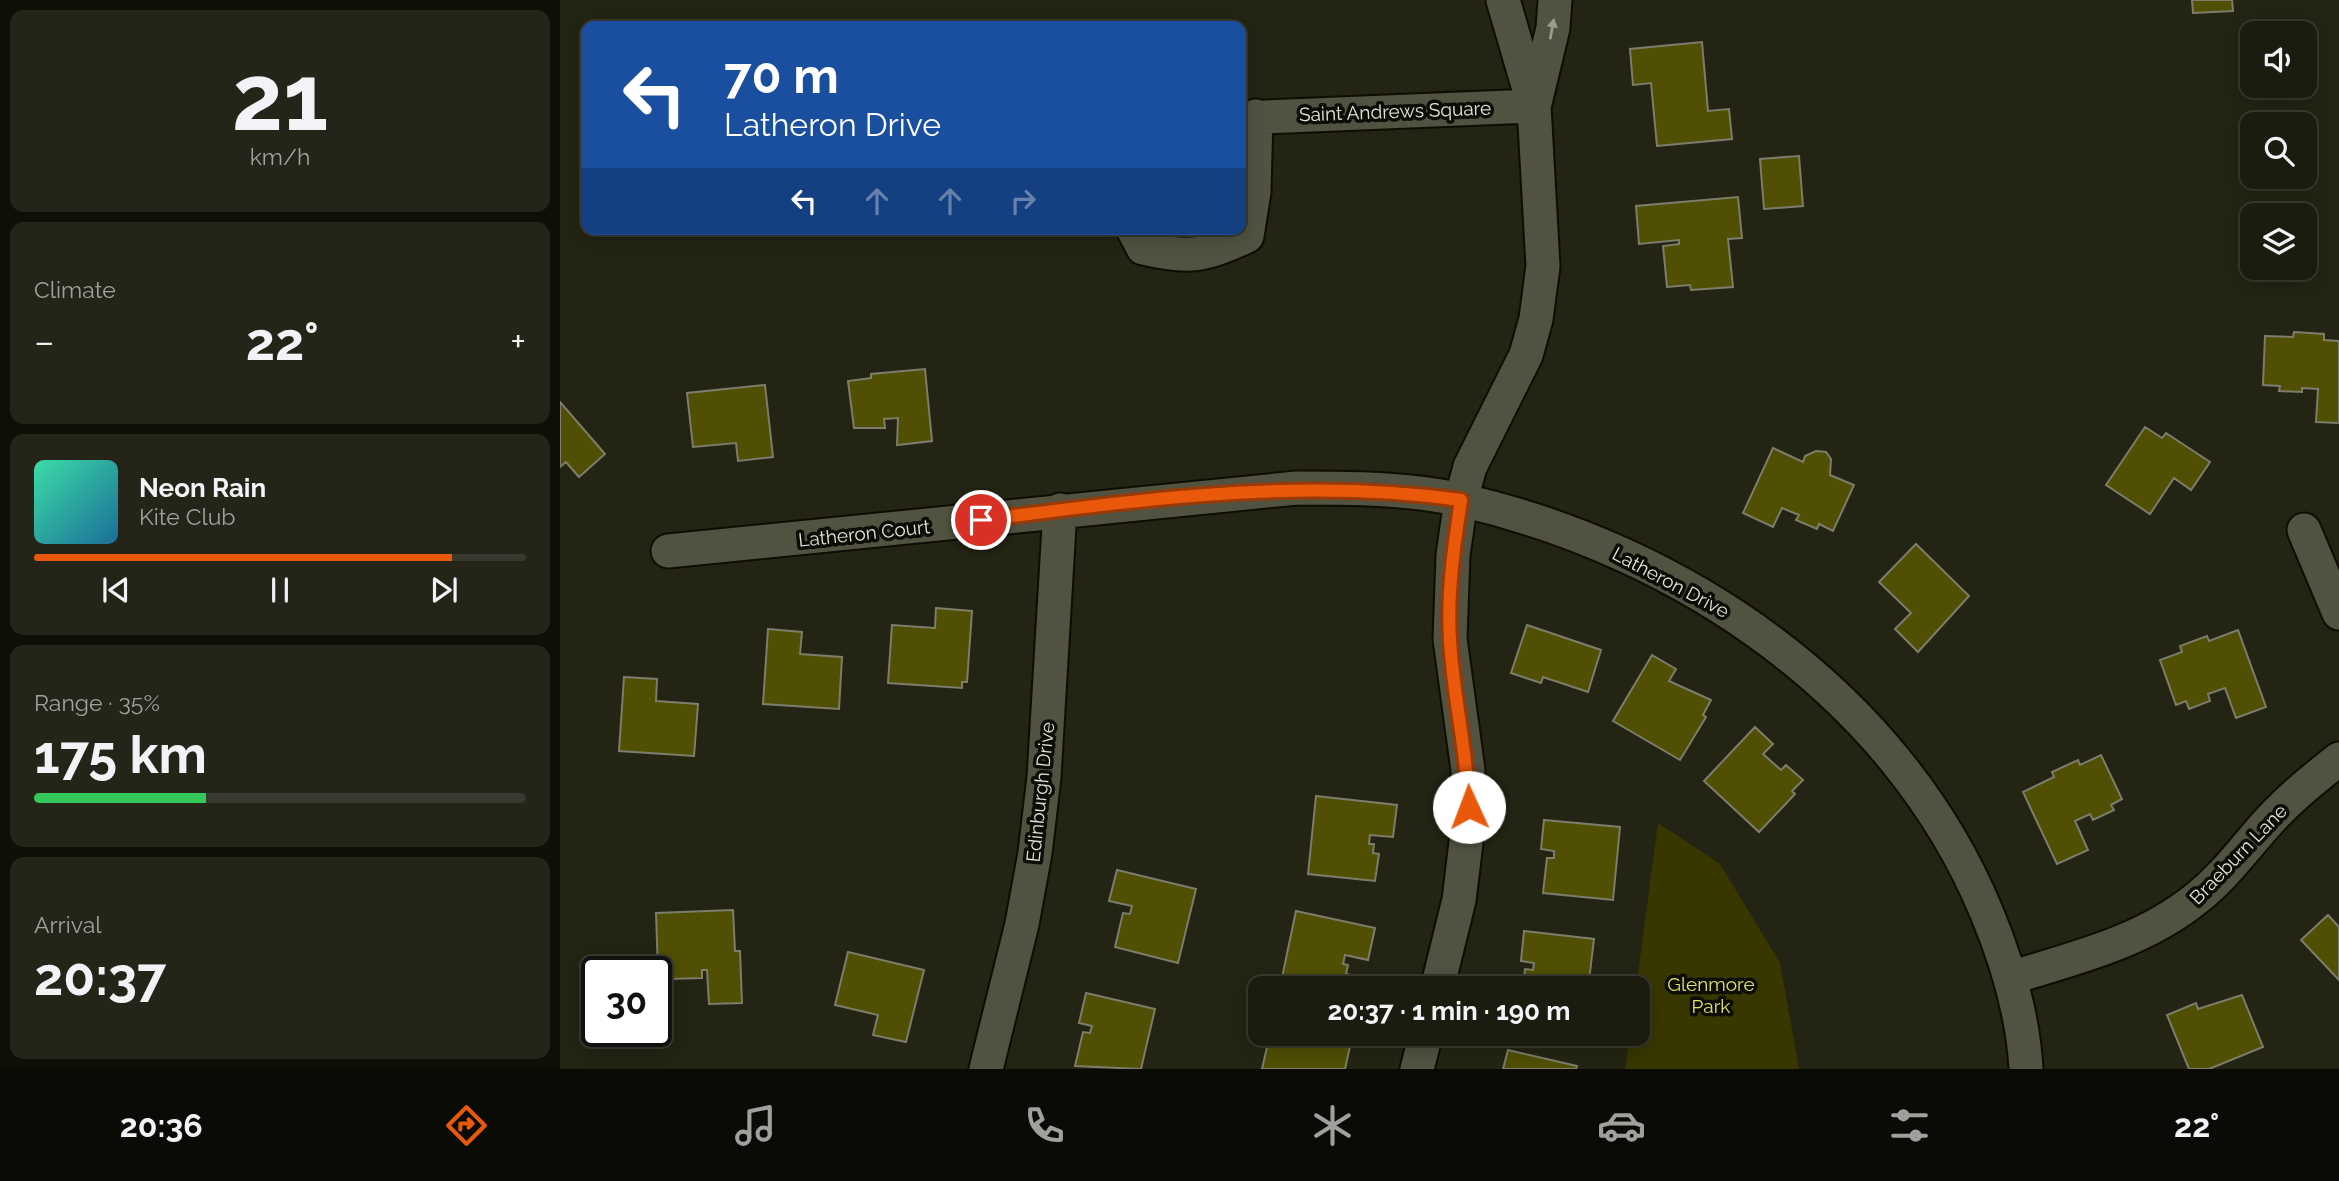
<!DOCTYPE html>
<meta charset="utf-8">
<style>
:root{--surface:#1b1b0f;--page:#242418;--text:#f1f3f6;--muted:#a0a19e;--line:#39392f;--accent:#ea580c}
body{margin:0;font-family:Raleway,sans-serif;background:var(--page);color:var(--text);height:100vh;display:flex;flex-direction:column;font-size:26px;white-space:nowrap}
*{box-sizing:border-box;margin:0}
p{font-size:23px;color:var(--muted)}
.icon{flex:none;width:38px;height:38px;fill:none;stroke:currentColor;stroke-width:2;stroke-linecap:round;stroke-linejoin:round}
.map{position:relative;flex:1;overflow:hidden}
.sheet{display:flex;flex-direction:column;gap:10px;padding:10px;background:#0f0f08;width:560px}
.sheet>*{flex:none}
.banner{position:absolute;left:21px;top:21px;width:665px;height:214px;border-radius:14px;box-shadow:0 4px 18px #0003,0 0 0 2px var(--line);background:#1a4fa0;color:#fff;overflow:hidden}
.controls{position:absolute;left:1680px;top:21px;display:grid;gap:14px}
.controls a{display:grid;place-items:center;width:77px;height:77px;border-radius:14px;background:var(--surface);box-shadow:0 4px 18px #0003,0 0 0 2px var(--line);font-size:35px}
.speed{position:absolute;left:21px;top:956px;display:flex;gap:14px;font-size:35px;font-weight:700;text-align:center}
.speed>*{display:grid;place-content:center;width:91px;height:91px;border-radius:50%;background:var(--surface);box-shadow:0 4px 18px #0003,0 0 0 2px var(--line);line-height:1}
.speed .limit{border:4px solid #111;border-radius:10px;background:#fff;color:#111}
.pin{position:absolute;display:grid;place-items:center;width:60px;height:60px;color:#fff;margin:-30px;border:4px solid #fff;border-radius:50%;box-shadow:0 2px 7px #0007}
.me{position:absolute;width:77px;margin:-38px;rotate:358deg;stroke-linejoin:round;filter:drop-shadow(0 0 5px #0008)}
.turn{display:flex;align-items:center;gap:24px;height:147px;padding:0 28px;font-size:32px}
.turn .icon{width:91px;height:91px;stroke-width:2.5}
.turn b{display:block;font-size:49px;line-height:60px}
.lanes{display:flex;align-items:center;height:66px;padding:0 28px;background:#0003;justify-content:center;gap:35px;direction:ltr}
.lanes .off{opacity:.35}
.big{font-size:52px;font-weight:700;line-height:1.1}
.sheet .tile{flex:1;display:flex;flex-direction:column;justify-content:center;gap:10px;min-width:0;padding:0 24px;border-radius:14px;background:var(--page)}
.sheet .dial{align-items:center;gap:0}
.dial b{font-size:91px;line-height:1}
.song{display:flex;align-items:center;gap:21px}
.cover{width:84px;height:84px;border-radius:10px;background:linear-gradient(135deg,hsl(160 70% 55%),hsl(200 70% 35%))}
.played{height:7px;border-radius:4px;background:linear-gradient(90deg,var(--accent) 85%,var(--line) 85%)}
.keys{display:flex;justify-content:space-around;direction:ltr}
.heat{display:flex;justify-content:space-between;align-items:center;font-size:38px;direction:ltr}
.charge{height:10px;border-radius:5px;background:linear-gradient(90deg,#34c759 35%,var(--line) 0)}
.trip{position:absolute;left:688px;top:976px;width:402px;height:70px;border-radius:14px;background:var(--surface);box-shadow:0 4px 18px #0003,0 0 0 2px var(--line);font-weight:700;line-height:70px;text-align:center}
.tabs{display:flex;height:112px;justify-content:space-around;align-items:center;background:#0b0b06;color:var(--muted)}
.tabs .icon{width:49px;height:49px}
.tabs .on{color:var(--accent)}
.tabs b{font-size:32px;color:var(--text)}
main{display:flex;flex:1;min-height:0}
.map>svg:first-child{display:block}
.green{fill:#383700}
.building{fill:#504f04;stroke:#7c7d6a;stroke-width:2}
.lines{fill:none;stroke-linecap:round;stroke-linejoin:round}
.minor-casing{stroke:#0e0d02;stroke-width:37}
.minor{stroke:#515240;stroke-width:33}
.oneway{fill:#9a9b8c}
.route-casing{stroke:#983908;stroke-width:18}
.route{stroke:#ea580c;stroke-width:12}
.labels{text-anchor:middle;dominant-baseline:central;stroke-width:7;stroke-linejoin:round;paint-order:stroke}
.street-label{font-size:19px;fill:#e3e4d9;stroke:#0d0d07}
.park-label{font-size:19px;fill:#e0e06a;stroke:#0d0d07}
</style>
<main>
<section class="sheet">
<div class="tile dial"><b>21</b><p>km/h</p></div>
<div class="tile"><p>Climate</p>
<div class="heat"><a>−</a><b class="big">22°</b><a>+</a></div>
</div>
<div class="tile">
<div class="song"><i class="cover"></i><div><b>Neon Rain</b><p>Kite Club</p></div></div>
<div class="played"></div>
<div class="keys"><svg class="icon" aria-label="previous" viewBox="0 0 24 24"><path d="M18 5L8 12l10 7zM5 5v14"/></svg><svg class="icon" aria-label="pause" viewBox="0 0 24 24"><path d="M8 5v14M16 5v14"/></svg><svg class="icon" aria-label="next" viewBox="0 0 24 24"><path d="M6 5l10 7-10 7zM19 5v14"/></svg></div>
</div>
<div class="tile"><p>Range · 35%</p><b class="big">175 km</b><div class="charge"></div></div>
<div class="tile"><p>Arrival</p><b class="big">20:37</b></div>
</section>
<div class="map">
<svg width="1779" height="1069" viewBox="0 0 1779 1069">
<rect width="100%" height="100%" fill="#242414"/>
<path class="green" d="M1098,823l62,41 60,99 19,106h-174l5,-35h8l-2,-45z"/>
<path class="building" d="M1632,0h40l1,11 -40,2z
M1142,42l6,69 21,-2 3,30 -75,7 -6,-63 -18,2 -3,-36z
M1239,156l4,50 -39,3 -4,-50z
M1178,197l4,41 -14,1 5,48 -42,3 -1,-5 -23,2 -4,-41 16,-2v-4l-40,4 -3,-38z
M1734,332l30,2v6l15,1v82l-23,-1 2,-33 -16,-1v4l-23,-1 1,-5 -17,-1 2,-49 28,1z
M365,369l7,72 -35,4 1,-27 -14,1 1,9h-31l-6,-47 23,-3v-4z
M205,385l8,72 -35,4 -2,-18 -43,4 -6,-54z
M0,402l45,52 -26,23 -13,-15 -6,5z
M1585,427l17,11 4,-5 44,29 -19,28 -17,-12 -24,36 -44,-29z
M1213,448l30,14 2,-6 11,-5 10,1 5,7 -1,16 24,10 -21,46 -14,-7 -2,5 -21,-9 3,-5 -17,-7 -9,19 -30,-14z
M1356,544l53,52 -51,56 -23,-23 16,-16 -32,-31z
M376,608l36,3 -5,71h-5v6l-74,-5 4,-58 43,3z
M967,625l74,25 -13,42 -45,-15 -2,6 -30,-10z
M208,629l34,3 -2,22 42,3 -3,52 -76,-5z
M1678,630l28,77 -30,11 -11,-30 -17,6 2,7 -21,8 -3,-8 -10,4 -16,-45 22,-8 -2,-6 27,-10 2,5z
M1092,655l24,14 -7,12 42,19 -8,15 3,2 -26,43 -67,-39z
M64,677l33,2 -1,22 42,3 -4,52 -75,-5z
M1195,727l18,17 -10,10 18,16 5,-5 17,15 -11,11 3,3 -36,38 -55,-51z
M1541,755l21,44 -11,6 3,5 -21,10 -3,-6 -15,7 13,29 -31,14 -34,-72 31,-15 -2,-5 26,-12 2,5z
M756,796l81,9 -4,32 -23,-2 -1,9h5l-1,9 6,1 -4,27 -67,-7z
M984,820l76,7 -7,73 -70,-7 4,-35h7v-7l-13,-2z
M557,870l79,19 -18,74 -63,-16 8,-34 7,1 2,-8 -23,-5z
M173,910l2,41h5l2,52 -33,1 -2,-34h-5v8l-33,1 -1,-8h-10l-2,-58z
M736,911l79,17 -7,32 -23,-5 -2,9 5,1 -2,9 6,1 -3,14 -69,-2z
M1768,915l11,12v53l-38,-40z
M964,931l70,8 -6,50h-65l2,-20 8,1 1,-7 -13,-2z
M288,952l76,18 -18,72 -33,-7 5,-20 -43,-10z
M526,993l69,16 -14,60 -66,-3 8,-34 7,1 2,-7 -13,-3z
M1682,995l21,52 -54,22h-20l-22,-54 29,-12 2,6z
M710,1034h44l37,8 -6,27h-83z
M948,1050l69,16 -1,3h-73z"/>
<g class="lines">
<g class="minor-casing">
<path id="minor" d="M975,103l18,-75 2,-28
M681,118l293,-12
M573,229l10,19c46,11 62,8 104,-12l7,-44 2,-76
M1744,530l35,83
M108,551l629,-63c54,0 111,0 164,12 223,51 435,195 525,411 21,50 37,103 40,158
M1450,978c65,-20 133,-36 187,-80 28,-22 49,-52 73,-78 21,-23 45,-42 69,-61
M877,989l22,-89 9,-74v-56l-18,-131 3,-84 8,-55 9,-33 56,-112 10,-36 7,-53 -9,-160 -31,-106
M426,1069l36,-145 13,-71 9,-76 16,-267
M857,1069l9,-35"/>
</g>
<use href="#minor" class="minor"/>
</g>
<defs><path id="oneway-solid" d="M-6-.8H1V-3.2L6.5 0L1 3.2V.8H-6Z" transform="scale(1.75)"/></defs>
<use class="oneway" href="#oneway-solid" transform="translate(992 29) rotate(-80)"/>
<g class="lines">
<g class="route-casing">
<path id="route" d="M421,520c161,-20 318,-43 480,-20 -7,46 -14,93 -11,140 3,56 17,111 19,167"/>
</g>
<use href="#route" class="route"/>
</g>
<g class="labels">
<g class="street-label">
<text transform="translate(835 111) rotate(-2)">Saint Andrews Square</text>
<text transform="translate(304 533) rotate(-6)">Latheron Court</text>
<text transform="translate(1111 582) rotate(28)">Latheron Drive</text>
<text transform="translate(480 792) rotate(-84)">Edinburgh Drive</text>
<text transform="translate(1678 854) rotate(-46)">Braeburn Lane</text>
</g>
<g class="park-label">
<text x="1151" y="984">Glenmore<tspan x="1151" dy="22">Park</tspan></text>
</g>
</g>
</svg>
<div class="controls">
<a><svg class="icon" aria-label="sound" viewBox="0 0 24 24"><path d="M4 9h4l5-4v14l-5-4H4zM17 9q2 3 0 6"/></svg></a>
<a><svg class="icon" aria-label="search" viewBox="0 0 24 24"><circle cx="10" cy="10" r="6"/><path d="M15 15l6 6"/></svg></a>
<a><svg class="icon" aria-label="layers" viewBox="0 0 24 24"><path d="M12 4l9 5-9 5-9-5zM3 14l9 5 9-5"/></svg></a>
</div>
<div class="speed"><div class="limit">30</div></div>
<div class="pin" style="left:421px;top:520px;background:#d93025"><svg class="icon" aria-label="arrive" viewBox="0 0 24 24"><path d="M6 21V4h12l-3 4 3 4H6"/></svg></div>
<svg class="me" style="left:909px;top:807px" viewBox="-20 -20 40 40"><circle r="19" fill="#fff"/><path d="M0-13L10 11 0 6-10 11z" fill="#ea580c"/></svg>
<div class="trip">20:37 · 1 min · 190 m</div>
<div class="banner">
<div class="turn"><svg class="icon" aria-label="left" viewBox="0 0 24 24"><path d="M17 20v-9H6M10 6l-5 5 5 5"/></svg><div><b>70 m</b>Latheron Drive</div></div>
<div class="lanes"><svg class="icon" aria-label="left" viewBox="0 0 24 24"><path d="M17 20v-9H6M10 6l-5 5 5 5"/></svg><svg class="icon off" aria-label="ahead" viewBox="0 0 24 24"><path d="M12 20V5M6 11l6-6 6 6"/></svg><svg class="icon off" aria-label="ahead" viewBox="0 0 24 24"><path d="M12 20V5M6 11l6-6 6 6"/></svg><svg class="icon off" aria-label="right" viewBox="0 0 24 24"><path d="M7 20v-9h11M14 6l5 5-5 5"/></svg></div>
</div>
</div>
</main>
<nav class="tabs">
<b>20:36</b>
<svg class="icon on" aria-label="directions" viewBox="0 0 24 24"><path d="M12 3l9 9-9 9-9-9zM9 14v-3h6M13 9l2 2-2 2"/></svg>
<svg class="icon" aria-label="music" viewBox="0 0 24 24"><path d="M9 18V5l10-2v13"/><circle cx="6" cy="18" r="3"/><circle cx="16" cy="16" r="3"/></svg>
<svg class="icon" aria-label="phone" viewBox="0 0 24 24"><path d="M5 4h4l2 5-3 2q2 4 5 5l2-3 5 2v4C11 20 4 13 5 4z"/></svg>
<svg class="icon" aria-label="climate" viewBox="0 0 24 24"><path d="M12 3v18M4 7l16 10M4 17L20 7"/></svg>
<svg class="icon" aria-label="car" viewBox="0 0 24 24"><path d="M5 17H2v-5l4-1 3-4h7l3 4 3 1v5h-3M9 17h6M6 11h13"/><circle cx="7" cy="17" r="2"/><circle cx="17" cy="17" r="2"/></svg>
<svg class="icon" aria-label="filters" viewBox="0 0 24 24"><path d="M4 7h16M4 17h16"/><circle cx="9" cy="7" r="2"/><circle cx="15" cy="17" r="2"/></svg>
<b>22°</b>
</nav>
